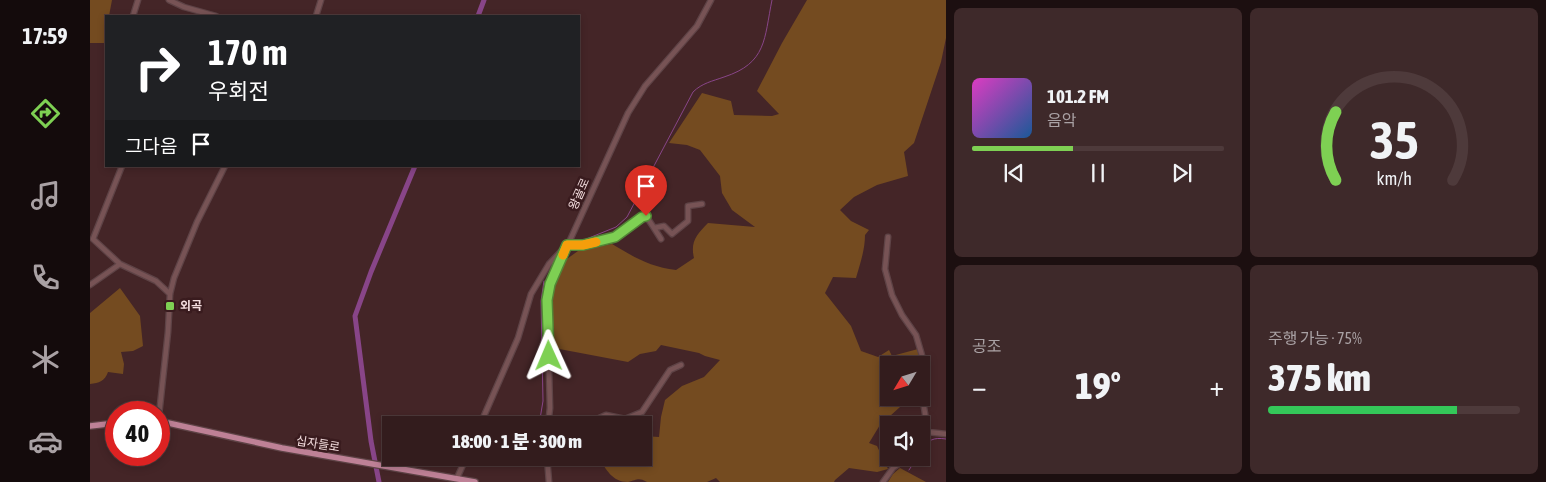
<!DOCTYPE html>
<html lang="ko">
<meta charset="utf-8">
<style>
:root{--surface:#331c1d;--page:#3e292a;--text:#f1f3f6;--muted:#a9a1a4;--line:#4e3a3b;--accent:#7ed053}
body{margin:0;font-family:"Asap Condensed","Noto Sans KR",sans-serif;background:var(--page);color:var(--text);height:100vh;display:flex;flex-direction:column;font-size:19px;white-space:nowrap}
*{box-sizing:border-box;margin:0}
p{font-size:16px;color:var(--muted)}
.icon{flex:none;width:28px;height:28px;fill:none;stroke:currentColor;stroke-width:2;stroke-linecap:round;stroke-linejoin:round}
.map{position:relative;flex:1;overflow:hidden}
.details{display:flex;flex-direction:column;gap:8px;padding:8px;background:#1c0f10;width:600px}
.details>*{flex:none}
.top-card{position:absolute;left:15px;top:15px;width:475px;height:152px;border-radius:0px;box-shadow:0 2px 8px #0003,0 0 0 1px var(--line);background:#202124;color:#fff;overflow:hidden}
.needle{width:32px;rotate:232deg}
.fabs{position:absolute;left:790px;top:356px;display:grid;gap:10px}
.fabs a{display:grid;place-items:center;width:50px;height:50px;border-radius:0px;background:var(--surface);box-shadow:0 2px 8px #0003,0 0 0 1px var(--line);font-size:25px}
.speed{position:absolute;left:15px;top:401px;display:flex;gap:10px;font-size:25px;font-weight:700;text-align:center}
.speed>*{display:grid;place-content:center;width:65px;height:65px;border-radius:50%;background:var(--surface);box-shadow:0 2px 8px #0003,0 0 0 1px var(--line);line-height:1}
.speed .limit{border:8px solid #d22;background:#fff;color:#111}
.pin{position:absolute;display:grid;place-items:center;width:42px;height:42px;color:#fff;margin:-51px -21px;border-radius:50% 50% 50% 0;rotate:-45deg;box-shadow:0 0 5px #0007}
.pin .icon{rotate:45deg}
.me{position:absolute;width:55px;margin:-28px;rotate:359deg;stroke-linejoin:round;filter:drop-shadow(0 0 4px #0008)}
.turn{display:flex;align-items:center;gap:18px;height:105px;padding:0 20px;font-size:22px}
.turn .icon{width:65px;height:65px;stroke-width:2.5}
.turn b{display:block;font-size:35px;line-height:42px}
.then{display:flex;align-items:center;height:48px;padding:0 20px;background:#0003;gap:10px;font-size:19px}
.big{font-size:38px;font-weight:800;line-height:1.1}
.details .tile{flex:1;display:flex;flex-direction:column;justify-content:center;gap:8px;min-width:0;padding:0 18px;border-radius:8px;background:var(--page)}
.details .dial{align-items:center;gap:0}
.dial svg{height:130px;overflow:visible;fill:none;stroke:var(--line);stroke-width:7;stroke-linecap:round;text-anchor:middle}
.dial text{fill:var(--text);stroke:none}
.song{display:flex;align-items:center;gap:15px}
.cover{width:60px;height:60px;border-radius:8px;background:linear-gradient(135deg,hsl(310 70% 55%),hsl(210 70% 35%))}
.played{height:5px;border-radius:2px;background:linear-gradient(90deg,var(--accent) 40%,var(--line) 40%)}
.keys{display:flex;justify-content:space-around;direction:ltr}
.heat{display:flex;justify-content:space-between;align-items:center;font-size:28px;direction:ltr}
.charge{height:8px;border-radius:4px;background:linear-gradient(90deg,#34c759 75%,var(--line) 0)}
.details .tiles{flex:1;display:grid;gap:8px;grid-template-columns:repeat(2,1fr)}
.trip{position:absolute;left:292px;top:416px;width:270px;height:50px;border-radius:0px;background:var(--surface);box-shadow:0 2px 8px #0003,0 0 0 1px var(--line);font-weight:800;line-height:50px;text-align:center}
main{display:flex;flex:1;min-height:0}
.tab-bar{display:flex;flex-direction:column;width:90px;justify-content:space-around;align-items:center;background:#140b0c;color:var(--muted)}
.tab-bar .icon{width:35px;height:35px}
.tab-bar .selected{color:var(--accent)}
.tab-bar b{font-size:22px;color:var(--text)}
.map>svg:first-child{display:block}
.green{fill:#744b20}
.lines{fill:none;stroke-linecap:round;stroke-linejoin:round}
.stream{stroke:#884588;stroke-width:1}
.canal{stroke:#884588;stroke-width:5}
.minor-casing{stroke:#5e4346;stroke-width:7}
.major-casing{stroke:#5e4346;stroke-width:8}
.minor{stroke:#775355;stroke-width:4.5}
.major{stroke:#be8196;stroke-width:5.5}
.route-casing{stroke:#528736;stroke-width:12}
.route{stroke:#7ed053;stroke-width:9}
.slow{stroke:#f59e0b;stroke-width:9}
.poi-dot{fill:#7ed053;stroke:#391b1e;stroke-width:2}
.labels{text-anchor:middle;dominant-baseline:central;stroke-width:5;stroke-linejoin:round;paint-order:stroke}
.street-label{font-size:12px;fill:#f4dedf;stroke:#391b1e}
.poi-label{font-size:12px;font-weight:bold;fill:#f4dedf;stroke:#391b1e;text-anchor:start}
</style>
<main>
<nav class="tab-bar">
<b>17:59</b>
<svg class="icon selected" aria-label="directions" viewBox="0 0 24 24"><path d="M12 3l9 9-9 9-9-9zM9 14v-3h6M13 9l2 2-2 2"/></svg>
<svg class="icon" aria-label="music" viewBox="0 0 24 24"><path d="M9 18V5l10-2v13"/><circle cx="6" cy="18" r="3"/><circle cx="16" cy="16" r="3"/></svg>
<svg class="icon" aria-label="phone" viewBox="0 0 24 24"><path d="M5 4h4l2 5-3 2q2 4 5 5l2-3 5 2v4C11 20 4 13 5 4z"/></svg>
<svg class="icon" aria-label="climate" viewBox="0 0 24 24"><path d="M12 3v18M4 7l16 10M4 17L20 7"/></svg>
<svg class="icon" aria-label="car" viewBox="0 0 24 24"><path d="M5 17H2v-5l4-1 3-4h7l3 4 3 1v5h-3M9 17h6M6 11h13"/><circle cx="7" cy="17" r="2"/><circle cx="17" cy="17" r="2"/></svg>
</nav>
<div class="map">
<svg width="856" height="482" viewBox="0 0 856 482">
<rect width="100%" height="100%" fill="#442527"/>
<path class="green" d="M0,0h22l-3,16h-3l-1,27h-15z
M717,0h139v38l-5,24 -27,81 -10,9 4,24 -31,9 -23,12 -14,13 11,11 18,9 -4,5c0,15 -5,29 -9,43l-23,-1 -8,16 26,33 10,25 17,6 11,-7 3,6 26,-7 4,10 -1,6h-32v33h10l-1,2 1,1 1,6 -10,9 -4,-1 -17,28 8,3 11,23 -11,3 -28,-4 -14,12 -1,2h-114l-4,-4 -9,4h-60c-9,-5 -10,-2 -19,0 -16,0 -22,-13 -29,-24h45v-22l15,1 2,-20 4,-17 17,-14 22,-9 16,-17 -15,-4 -6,-3 -38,-8 -5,6 -16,3 -12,8 -74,-14 -10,-5 3,-61 3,-11 28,-20 34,-7c22,13 38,23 64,26l18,-12c-4,-16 3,-24 14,-35l47,4 -23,-17 -10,-17 -2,-17 -20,-26 -13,-5 -18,-2 33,-50 29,8 3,14 38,1 7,-2 -22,-23 25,-48z
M30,288l20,28 3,30 -10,5 -12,1 3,12 -1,10 -15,-2c-3,9 -9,11 -18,12v-71z
M810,468l26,14h-38l5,-8z"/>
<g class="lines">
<path class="stream" d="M489,242l37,-15 11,-10 66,-125c9,-9 20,-11 31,-15 43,-14 40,-38 48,-77
M449,425l4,-24 -2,-100 3,-20
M831,450c7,-10 12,-13 25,-11
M819,470l8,-12"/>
<path class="canal" d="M388,16l6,-16
M289,482l-8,-41 -16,-125 16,-44 44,-106"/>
<g class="minor-casing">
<path id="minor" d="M79,0l15,7 32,9
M43,16l5,-16
M226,16l5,-16
M564,228l7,11
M798,237l-3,32 7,26 10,20 14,20 7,24 -1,36 6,37 -7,11
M30,264l-27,-25 29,-73
M0,285l30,-21 36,17 14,13
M69,415l9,-83 2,-38 4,-16 23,-56 28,-56
M459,422l11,3
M390,425l38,-87 13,-44 18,-30 18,-19h16l32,-8 27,-20 4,-1 8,12 10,-2 8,8 16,-13v-15l14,-2
M458,425l2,-17 -3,-108 3,-16 78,-171 17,-27 52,-60 14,-26
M494,425l22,-10 19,4 17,-7 28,-42 11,-5
M838,432l18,2
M457,458l2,24
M367,478l9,-20
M793,482l10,-14 14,-10"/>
</g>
<g class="major-casing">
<path id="major" d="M69,421l123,27 193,34
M0,426l26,-3"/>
</g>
<use href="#minor" class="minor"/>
<use href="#major" class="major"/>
</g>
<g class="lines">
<g class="route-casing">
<path id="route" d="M459,356l-2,-56 3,-16 17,-39h16l32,-8 27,-20 4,-1"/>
</g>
<use href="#route" class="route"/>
<path class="slow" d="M473,255l4,-10h16l13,-3"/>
</g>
<rect class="poi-dot" x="75" y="301" width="10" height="10" rx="2.5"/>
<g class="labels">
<g class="street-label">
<text transform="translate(489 194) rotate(-66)">왕골로</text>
<text transform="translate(228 444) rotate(9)">십자들로</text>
</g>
<g class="poi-label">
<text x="90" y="306">외곡</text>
</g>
</g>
</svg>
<div class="fabs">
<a><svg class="needle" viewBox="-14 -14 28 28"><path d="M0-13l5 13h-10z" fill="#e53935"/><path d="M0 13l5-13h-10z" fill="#a9a1a4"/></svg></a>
<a><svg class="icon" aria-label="sound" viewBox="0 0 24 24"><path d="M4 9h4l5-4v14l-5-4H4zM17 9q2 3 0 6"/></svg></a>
</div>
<div class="speed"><div class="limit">40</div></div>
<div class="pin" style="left:556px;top:216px;background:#d93025"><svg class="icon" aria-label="arrive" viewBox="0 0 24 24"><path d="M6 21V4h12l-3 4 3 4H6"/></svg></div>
<svg class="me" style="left:459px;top:356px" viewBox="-20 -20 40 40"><path d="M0-17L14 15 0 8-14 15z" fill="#7ed053" stroke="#fff" stroke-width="4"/></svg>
<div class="trip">18:00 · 1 분 · 300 m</div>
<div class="top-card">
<div class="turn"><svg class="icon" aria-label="right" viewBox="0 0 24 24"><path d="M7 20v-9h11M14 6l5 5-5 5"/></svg><div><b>170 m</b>우회전</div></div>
<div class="then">그다음<svg class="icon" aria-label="arrive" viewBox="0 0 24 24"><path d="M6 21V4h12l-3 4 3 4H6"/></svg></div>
</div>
</div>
<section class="details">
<div class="tiles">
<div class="tile">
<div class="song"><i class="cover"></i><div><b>101.2 FM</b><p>음악</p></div></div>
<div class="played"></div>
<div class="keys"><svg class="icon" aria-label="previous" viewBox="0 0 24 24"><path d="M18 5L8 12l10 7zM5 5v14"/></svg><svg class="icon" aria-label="pause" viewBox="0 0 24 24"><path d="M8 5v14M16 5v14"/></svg><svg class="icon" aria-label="next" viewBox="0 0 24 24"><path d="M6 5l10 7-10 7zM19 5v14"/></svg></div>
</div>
<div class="tile dial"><svg viewBox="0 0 100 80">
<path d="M14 69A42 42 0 1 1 86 69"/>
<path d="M14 69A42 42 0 0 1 14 27" stroke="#7ed053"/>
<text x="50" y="56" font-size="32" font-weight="700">35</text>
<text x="50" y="72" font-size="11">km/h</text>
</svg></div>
<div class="tile"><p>공조</p>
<div class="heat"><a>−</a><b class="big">19°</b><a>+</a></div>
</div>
<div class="tile"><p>주행 가능 · 75%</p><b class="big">375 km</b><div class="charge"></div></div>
</div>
</section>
</main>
